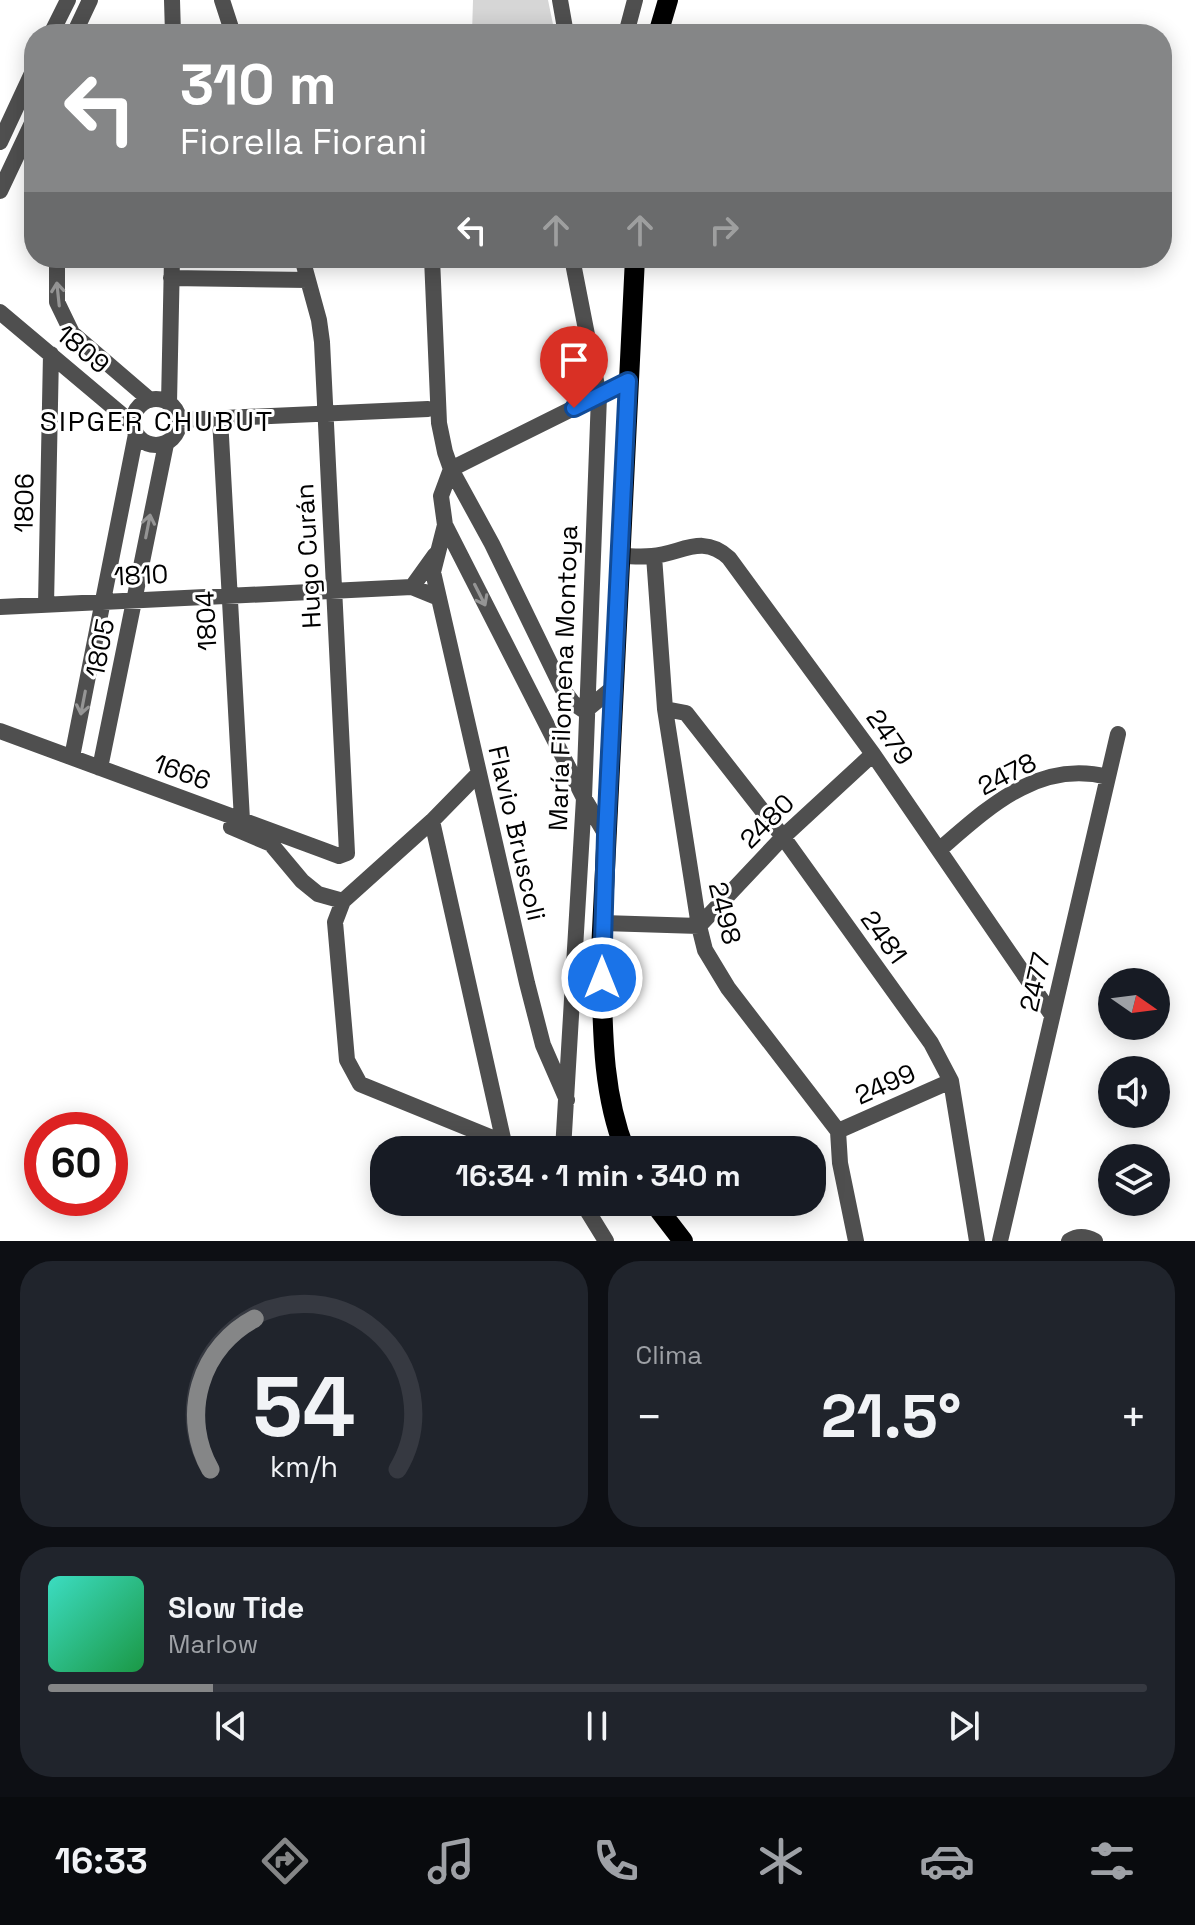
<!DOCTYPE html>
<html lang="es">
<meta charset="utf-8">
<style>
:root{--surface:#171b24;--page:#20242c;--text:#f1f3f6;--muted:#9ea1a6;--line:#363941;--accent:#858687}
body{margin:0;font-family:"Space Grotesk",sans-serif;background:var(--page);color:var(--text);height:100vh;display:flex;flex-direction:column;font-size:30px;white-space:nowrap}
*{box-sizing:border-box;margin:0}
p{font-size:26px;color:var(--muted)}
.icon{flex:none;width:44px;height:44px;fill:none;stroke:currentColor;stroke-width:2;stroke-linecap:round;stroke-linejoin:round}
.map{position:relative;height:1241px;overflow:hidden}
.side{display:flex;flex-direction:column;gap:20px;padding:20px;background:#0d0f14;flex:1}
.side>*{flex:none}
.top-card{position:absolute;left:24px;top:24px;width:1148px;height:244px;border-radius:32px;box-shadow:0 4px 20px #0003;background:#858687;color:#fff;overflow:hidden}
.needle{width:52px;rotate:104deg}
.controls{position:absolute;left:1098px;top:968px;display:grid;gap:16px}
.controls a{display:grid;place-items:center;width:72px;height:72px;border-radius:50%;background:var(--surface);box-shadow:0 4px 20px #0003;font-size:40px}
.speed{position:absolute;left:24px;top:1112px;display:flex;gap:16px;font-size:40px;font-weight:700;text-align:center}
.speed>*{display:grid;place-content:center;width:104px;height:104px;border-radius:50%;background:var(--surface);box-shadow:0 4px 20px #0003;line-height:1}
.speed .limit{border:12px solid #d22;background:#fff;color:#111}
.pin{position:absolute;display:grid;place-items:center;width:68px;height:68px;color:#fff;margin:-82px -34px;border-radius:50% 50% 50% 0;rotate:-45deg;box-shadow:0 0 8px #0007}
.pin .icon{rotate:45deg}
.me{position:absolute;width:88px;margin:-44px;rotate:0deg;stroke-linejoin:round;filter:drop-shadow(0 0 6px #0008)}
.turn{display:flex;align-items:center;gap:28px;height:168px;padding:0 24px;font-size:36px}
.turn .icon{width:104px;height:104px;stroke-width:2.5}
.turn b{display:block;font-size:56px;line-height:68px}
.lanes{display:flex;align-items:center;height:76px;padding:0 24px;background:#0003;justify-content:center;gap:40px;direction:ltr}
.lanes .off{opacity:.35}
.big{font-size:60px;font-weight:700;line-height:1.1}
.side .widget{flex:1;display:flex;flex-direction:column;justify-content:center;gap:12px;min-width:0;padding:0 28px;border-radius:32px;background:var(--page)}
.side .dial{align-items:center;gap:0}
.dial svg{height:208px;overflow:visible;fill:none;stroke:var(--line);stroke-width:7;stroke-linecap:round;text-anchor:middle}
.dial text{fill:var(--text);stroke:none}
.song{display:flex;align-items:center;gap:24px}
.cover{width:96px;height:96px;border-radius:12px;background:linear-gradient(135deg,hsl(170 70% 55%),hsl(140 70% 35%))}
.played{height:8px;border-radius:4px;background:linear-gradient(90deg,var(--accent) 15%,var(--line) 15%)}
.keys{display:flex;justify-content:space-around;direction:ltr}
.heat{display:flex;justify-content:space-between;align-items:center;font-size:44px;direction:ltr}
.side .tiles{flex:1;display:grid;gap:20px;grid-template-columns:1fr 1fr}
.widget:last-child{grid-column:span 2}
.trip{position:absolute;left:370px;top:1136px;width:456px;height:80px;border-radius:32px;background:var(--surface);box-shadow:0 4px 20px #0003;font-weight:700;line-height:80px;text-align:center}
.tab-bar{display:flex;height:128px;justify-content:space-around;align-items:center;background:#090b0e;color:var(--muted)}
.tab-bar .icon{width:56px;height:56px}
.tab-bar .selected{color:var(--accent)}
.tab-bar b{font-size:36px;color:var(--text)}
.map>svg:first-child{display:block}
.green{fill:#d6d6d6}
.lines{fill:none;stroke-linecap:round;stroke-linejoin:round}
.minor{stroke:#4f4f4f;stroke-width:16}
.major{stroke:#000;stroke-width:20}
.oneway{stroke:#959595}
.route-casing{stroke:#114b97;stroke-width:20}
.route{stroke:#1a73e8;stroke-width:14}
.labels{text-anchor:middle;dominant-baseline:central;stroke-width:6;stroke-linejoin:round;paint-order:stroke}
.street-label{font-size:26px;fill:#000;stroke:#fff}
.neighbourhood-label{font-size:28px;letter-spacing:2px;fill:#000;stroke:#fff}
</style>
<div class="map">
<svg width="1195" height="1241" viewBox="0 0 1195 1241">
<rect width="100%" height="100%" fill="#fff"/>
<path class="green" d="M473,0h75l7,34h-83z"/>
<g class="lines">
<path class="minor" d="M172,0l1,34
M222,0l11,34
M560,0l6,34
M51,34l17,-34
M74,34l16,-34
M626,34l9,-34
M0,142l34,-73
M0,191l34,-72
M57,258v44l15,31 78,67
M432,258l7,165 6,29 6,17 41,75 70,144 11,15 12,8 29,-24
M171,278l137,2
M0,312l133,112
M133 422a23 23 0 1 1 46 0a23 23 0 1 1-46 0Z
M169,403l3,-145
M220,418l22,402
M179,420l249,-11
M451,469l-10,27 4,29 139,273 22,37
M451,469l177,-88
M445,525l-12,47 94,411 16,62 24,55
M435,555l-23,32 27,11
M620,556c10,0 21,1 32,0 29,-2 50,-23 77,2l144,196 179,261
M654,556l11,153 34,217 6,24 23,38 110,143 2,32 16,78
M46,605l5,-251
M0,607l412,-20
M665,709l21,4 97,124 148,206 20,38 26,160
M0,731l323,119 16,6 8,-3 -25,-511 -3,-22 -17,-62
M72,757l64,-323
M100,768l66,-324
M478,774l-46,47 -89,80 -8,21 12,138 13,24 162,66
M432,821l72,322
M231,827l40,17 31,37 16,13 25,7
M939,850c49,-42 99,-91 169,-73
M603,923l96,3 84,-89 90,-83
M838,1131l113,-50
M563,1150l21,-352 15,-402 -27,-138
M582,1202l24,39
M1000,1241l118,-507
M1069,1241c9,-6 17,-5 26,0"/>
<path class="major" d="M658,34l10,-34
M625,1150c-25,-63 -22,-131 -24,-199l34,-693
M653,1202l30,39"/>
</g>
<defs><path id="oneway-shaft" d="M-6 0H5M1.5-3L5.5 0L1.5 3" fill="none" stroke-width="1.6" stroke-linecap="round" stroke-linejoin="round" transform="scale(2)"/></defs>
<g class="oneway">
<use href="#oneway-shaft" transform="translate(58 294) rotate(-96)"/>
<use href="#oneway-shaft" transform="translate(148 526) rotate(-79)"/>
<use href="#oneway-shaft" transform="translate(480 595) rotate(63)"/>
<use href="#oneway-shaft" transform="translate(83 703) rotate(101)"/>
</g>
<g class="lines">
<g class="route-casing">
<path id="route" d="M574,408l54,-27 -22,454 -4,143"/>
</g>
<use href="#route" class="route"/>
</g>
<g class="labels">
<g class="street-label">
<text transform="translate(83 349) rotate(40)">1809</text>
<text transform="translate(24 503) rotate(-89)">1806</text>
<text transform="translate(308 556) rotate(-93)">Hugo Curán</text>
<text transform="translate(141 575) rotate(-3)">1810</text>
<text transform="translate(206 621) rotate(-93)">1804</text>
<text transform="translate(100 648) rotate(-79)">1805</text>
<text transform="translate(563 678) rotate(-88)">María Filomena Montoya</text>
<text transform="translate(890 737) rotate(55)">2479</text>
<text transform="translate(182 772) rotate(20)">1666</text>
<text transform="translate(1007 774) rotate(-27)">2478</text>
<text transform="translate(767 821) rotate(-45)">2480</text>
<text transform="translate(517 833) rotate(77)">Flavio Bruscoli</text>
<text transform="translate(725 913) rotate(76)">2498</text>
<text transform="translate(884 937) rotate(54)">2481</text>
<text transform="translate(1035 982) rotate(-77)">2477</text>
<text transform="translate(885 1084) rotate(-24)">2499</text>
</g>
<g class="neighbourhood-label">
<text x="157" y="421">SIPGER CHUBUT</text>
</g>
</g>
</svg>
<div class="controls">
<a><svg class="needle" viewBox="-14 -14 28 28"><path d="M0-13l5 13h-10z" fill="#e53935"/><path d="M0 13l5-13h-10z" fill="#9ea1a6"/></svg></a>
<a><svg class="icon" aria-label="sound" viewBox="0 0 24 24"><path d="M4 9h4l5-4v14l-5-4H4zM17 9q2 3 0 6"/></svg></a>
<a><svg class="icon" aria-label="layers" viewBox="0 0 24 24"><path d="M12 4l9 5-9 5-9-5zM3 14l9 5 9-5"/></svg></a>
</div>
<div class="speed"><div class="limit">60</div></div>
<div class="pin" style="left:574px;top:408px;background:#d93025"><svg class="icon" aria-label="arrive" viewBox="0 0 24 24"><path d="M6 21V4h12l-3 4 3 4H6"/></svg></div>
<svg class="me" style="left:602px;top:978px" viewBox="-20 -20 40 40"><circle r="17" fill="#1a73e8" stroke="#fff" stroke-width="3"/><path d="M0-11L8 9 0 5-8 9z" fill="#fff"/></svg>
<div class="trip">16:34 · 1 min · 340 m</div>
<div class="top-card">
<div class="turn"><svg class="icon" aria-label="left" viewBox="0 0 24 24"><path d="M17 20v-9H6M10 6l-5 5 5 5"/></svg><div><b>310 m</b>Fiorella Fiorani</div></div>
<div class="lanes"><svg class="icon" aria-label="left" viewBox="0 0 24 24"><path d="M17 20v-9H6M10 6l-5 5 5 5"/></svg><svg class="icon off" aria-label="ahead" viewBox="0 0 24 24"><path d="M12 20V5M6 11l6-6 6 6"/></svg><svg class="icon off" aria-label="ahead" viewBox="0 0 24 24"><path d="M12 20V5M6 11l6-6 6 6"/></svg><svg class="icon off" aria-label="right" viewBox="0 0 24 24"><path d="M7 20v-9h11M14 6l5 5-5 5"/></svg></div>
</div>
</div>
<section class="side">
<div class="tiles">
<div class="widget dial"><svg viewBox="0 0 100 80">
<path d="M14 69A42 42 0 1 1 86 69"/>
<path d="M14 69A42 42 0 0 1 31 11" stroke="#858687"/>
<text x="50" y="56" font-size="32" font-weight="700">54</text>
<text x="50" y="72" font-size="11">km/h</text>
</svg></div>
<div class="widget"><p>Clima</p>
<div class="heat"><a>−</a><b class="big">21.5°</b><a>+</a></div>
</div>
<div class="widget">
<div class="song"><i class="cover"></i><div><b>Slow Tide</b><p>Marlow</p></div></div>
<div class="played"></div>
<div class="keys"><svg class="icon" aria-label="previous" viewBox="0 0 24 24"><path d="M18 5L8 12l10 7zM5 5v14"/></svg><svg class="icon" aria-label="pause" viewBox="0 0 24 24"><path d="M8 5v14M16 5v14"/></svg><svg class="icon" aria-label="next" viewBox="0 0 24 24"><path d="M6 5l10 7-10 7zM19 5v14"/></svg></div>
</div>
</div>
</section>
<nav class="tab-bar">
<b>16:33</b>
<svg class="icon selected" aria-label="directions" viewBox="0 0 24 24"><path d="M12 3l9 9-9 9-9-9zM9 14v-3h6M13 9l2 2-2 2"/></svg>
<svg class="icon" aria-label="music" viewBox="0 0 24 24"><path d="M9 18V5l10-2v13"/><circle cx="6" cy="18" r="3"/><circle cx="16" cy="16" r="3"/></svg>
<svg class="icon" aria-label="phone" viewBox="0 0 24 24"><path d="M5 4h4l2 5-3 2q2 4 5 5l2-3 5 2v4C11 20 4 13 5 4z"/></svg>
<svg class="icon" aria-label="climate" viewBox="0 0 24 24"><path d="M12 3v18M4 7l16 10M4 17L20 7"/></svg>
<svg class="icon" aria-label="car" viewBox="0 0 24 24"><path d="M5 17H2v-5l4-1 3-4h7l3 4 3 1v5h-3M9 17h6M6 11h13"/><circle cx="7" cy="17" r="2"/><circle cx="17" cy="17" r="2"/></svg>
<svg class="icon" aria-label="filters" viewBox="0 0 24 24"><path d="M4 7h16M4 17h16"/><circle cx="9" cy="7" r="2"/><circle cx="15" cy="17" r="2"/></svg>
</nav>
